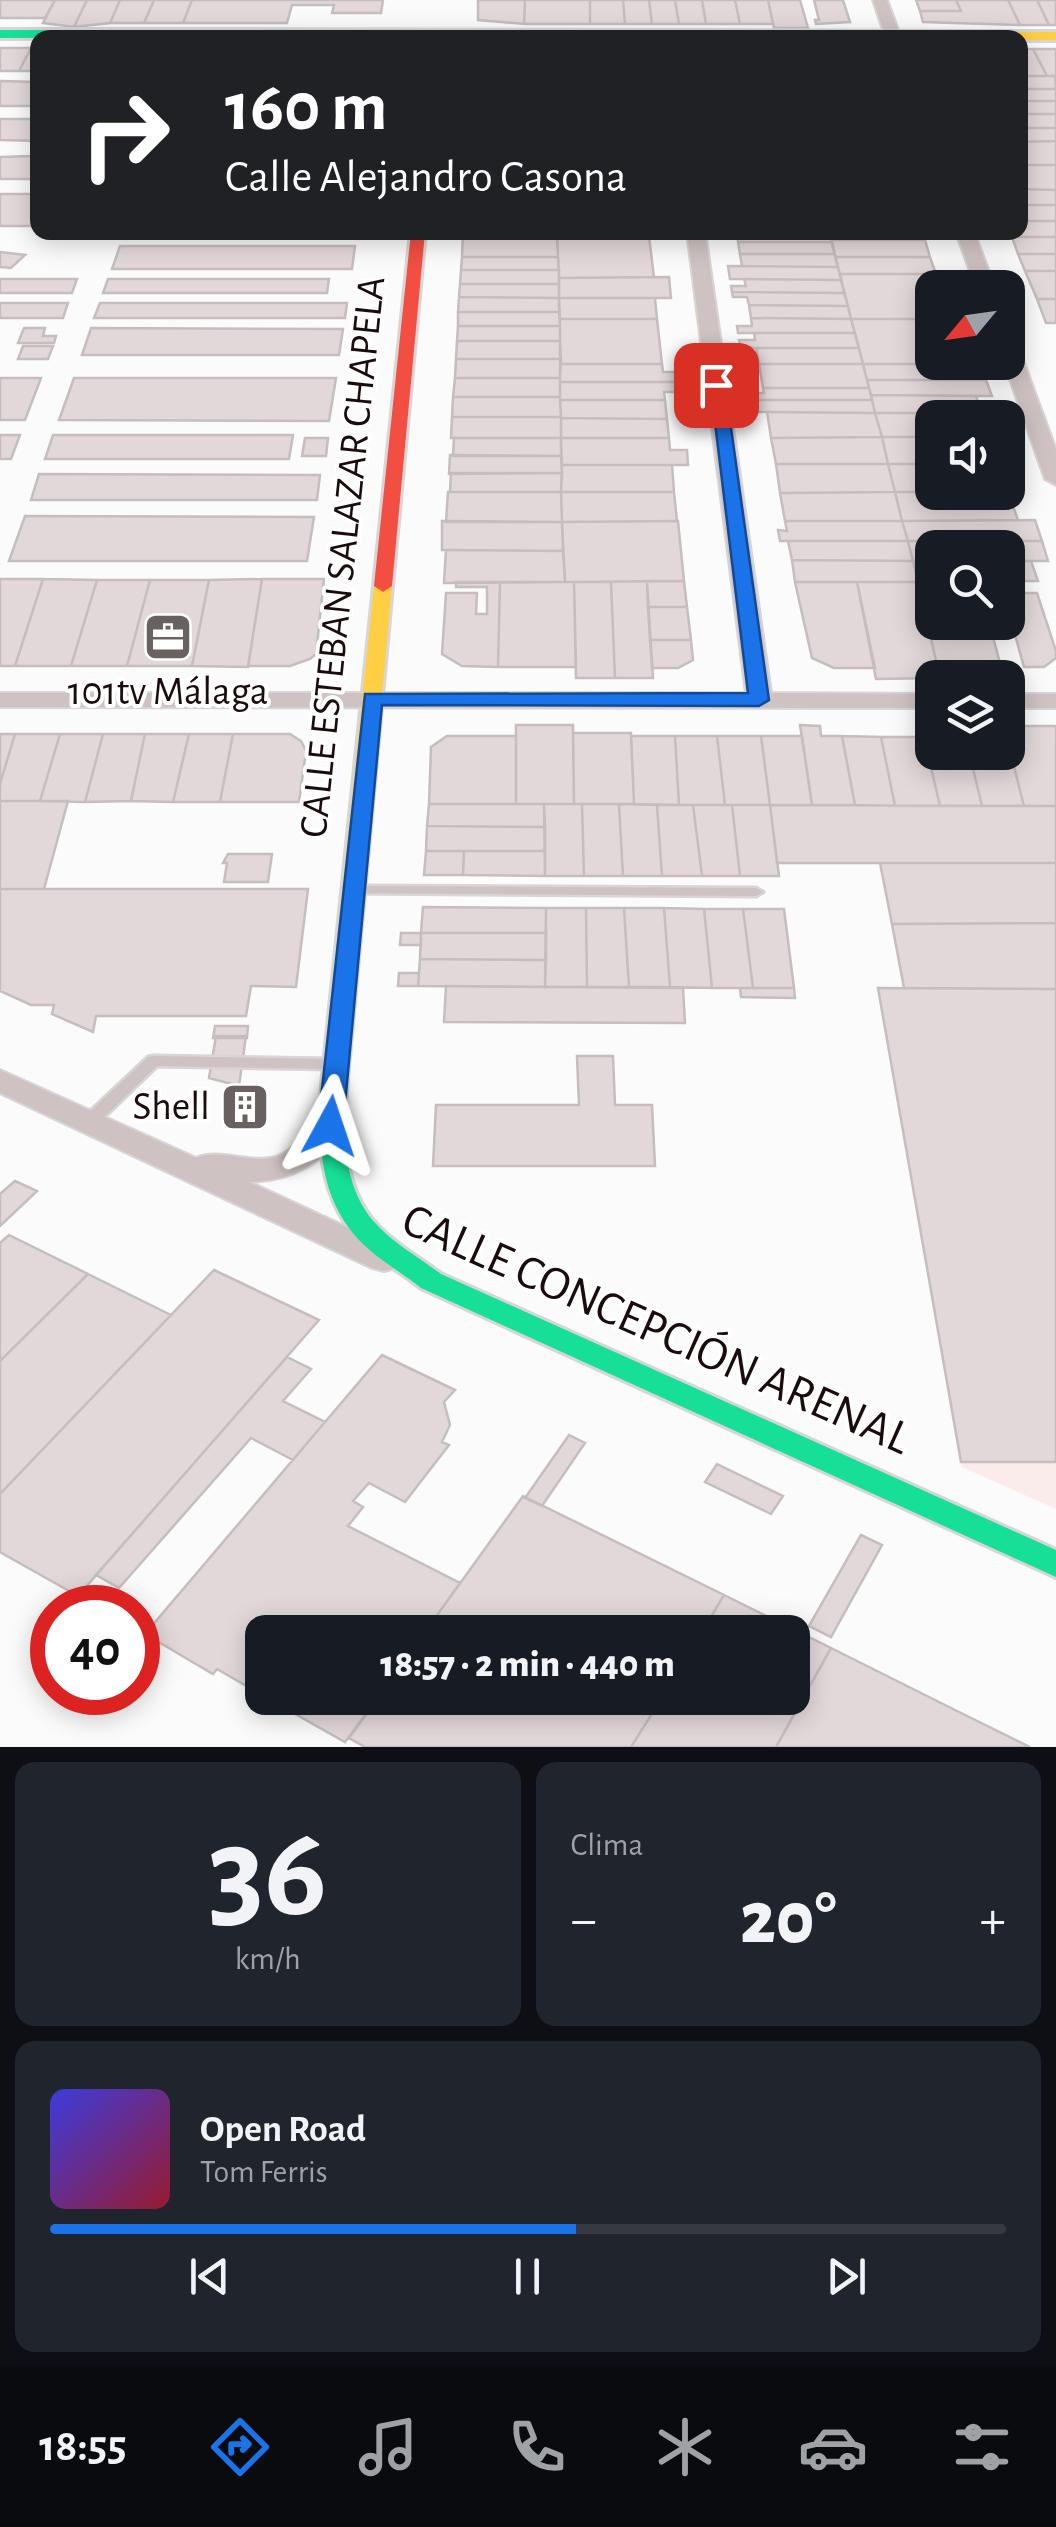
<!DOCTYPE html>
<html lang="es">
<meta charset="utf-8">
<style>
:root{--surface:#171b24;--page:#20242c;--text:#f1f3f6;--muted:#9ea1a6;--line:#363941;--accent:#1a73e8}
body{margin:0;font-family:"Alegreya Sans",sans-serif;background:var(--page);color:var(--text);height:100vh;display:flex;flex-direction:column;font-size:38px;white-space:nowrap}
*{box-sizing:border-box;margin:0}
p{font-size:32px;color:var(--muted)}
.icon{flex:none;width:55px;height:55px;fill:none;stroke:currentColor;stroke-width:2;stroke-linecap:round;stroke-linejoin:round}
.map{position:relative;height:1747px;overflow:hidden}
.sheet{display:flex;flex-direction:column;gap:15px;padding:15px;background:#0d0f14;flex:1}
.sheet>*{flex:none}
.top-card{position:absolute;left:30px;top:30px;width:998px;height:210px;border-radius:20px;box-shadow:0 5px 25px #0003;background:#202124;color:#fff;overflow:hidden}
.needle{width:65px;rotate:241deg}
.buttons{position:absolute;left:915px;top:270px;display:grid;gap:20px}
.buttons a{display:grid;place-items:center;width:110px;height:110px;border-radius:20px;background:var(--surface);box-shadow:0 5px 25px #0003;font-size:50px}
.speed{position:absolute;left:30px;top:1585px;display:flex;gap:20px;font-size:50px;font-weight:700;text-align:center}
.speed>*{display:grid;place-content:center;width:130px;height:130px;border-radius:50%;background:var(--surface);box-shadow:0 5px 25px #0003;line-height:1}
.speed .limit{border:15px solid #d22;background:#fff;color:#111}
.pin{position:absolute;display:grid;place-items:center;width:85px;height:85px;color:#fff;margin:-42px;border-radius:20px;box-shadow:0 5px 15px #0006}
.me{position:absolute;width:110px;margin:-55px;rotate:5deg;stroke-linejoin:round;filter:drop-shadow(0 0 8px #0008)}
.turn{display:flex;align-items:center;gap:35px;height:210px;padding:0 30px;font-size:45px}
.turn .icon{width:130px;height:130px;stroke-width:2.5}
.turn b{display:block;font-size:70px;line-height:85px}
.big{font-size:75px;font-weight:800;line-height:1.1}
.sheet .card{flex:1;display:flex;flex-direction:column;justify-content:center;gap:15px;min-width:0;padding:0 35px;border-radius:20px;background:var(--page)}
.sheet .dial{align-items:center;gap:0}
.dial b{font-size:130px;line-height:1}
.song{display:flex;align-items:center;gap:30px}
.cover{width:120px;height:120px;border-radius:15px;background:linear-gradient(135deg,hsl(240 70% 55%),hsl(350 70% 35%))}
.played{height:10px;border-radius:5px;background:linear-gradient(90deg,var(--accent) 55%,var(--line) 55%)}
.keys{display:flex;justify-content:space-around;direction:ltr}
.heat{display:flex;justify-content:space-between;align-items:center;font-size:55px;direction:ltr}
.sheet .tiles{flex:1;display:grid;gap:15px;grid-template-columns:1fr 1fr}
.card:last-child{grid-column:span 2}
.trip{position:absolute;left:245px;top:1615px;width:565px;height:100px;border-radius:20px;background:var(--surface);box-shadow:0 5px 25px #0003;font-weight:800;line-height:100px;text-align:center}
.menu{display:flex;height:160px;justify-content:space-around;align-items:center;background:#090b0e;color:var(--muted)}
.menu .icon{width:70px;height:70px}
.menu .current{color:var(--accent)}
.menu b{font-size:45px;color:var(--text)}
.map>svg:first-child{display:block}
.green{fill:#fbecec}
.building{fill:#e2d8d9;stroke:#c5bdbe;stroke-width:2.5}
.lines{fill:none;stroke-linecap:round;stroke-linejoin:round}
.lane-casing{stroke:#d7d5d5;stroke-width:5}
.street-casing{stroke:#d7d5d5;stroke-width:4}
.fast-casing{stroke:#d7d5d5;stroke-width:6}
.slow-casing{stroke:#d7d5d5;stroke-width:6}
.jam-casing{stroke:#d7d5d5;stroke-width:6}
.lane{fill:#cfc2c2;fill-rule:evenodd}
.street{fill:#cfc2c2;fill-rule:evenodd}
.fast{fill:#16e098;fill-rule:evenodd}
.slow{fill:#ffcf43;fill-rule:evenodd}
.jam{fill:#f24e42;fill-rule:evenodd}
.route{fill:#1a73e8;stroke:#114b97;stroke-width:2.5}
.labels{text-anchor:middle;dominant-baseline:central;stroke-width:8;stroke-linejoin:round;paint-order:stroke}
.street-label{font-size:40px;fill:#1a0c0d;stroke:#fff}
.poi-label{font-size:40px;fill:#1a0c0d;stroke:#fff}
.near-street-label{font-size:48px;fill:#1a0c0d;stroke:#fff}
</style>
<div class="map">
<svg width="1056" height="1747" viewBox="0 0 1056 1747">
<rect width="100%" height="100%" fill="#fbfbfb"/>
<path class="green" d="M961,1462h95v47l-94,-42z"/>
<path class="building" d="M0,0h55l-10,18h-45z
M55,0h32l-13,27 -31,-4z
M87,0h33l-10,23 -36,4z
M120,0h34l-10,23h-34z
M154,0h38l-9,23h-39z
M192,0h191l-2,13h-49l2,-8h-42l-5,18h-104z
M478,0h47l-1,24 -46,-4z
M525,0h65v24h-66z
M590,0h33l2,24h-35z
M623,0h26l3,24h-27z
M649,0h26l4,24h-27z
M675,0h27l4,24h-27z
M702,0h33l5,24h-34z
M735,0h33l5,24h-33z
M768,0h32l8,28h-34z
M814,0h29l7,22 -34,2 -1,-4h4z
M916,0h40l5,11h-41z
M956,0h52l12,25 -97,-3 -3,-11h41z
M1008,0h29l12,25h-29z
M1037,0h19v25h-7z
M0,48h31l-12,23h-19z
M31,48h7v23h-19z
M1020,49h13l14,27h-27z
M1033,49h23v27h-9z
M1020,76h35l1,13h-36z
M0,81l38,1v24h-38z
M1020,89h36v12h-36z
M1020,101h36v13h-36z
M1020,114h36v14h-36z
M0,119h38v22l-38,-1z
M1020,128h36v13l-36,1z
M1056,141v24h-36v-23z
M32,156l6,2v21h-38v-22z
M1020,165h36v25l-36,-1z
M1020,189l36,1v15h-36z
M0,194h38v32h-38z
M1020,205h36v16h-36z
M1020,221h36v16h-44l-2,-5h10z
M463,232h94l1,25h-96z
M557,232h94v5h-94z
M737,232h92l3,10h-94z
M829,232h93l3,8h-94z
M557,237h92l5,40 -95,1z
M1012,237h44v17h-38z
M831,240h94l5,17h-95z
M738,242h94l3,12h-95z
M120,246h235l-3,23h-240z
M0,252l25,3 -14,13 -11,-1z
M740,254h95l3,13 -96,-1z
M1018,254h38v17h-31z
M462,257h96l1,13h-98z
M835,257h95l6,17h-96z
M728,266l110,1 3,13 -111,-1z
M461,270h98v14h-99z
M1025,271h31v28h-19z
M840,274h96l5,14h-9v31h-81z
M669,277l2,21h-112v-20z
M0,279h77l-5,14h-72z
M108,279h221l-2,14h-224z
M744,279l97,1 3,13 -112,-1 -1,-6h15z
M460,284h99v14l-100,-1z
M732,292l112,1 4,13 -99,-1 -2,-8h-14z
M459,297l100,1v14h-101z
M559,298h96l2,21h-97z
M1037,299h19v24h-10z
M0,303h68l-5,15h-63z
M100,303h247l-2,15h-251z
M749,305l99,1 3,13 -100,-1z
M458,312h101l1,14h-102z
M751,318l100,1 4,14h-117l-1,-7h15z
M560,319h97l5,45h-102z
M851,319h81v43l34,2h-103z
M458,326h102v15h-103z
M24,328h21l-2,8h13l-2,7h-36z
M91,328l252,1 -4,26h-257z
M754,333h101l4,15h-118l-2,-8h16z
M457,341h103l1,18h-105z
M23,346h30l-5,13h-30z
M756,348h103l4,16h-104z
M456,359h105l-1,19h-105z
M560,364h102l1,8h16l1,10h-120z
M759,364h104l6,24h-106z
M863,364h118l5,16h-119z
M0,378h41l-16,42h-25z
M74,378h262l-7,43 -270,-1z
M455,378h105v19h-107z
M867,380h119l6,16 -121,-1z
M560,382h120l1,10h-17l1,8h-105z
M763,388h106l3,12h-123l-1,-7h16z
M871,395l105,1 6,17h-107z
M453,397h107l1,20h-109z
M560,400h105l2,19 -106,-1z
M749,400h123l3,13 -124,-1z
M767,412l108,1 7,24 -111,1z
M875,413h123l1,5h-67v19h-50z
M452,417h109v21h-110z
M561,418l106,1 2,19h-108z
M0,435h20l-9,24h-11z
M53,435h240l-4,24h-244z
M882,437h50v27h-44z
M882,437l6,27h-112l-5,-26z
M305,438h23l-2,18h-24z
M454,438h107v18h-108z
M561,438h108l1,12h17l1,15h-126z
M450,455l111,1 1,17 -113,1z
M776,464h112l7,28 -115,1z
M888,464h44v28h-37z
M562,465h110l2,27h-113z
M451,473h111l-1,19h-111z
M39,474l281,1 -3,25h-286z
M448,492h113l1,30h-116z
M561,492h113l3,29 -115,1z
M895,492l7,29h-117l-5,-28z
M895,492h113l10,28 -116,1z
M25,516l289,1 -7,44h-298z
M1035,520l7,21h-134l-6,-20z
M442,521l120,1 1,29 -121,-1z
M678,521l6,60 -119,1 -3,-60z
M785,521h117l6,20h-128l-2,-11 9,1z
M788,541h120l5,20 -121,-1z
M908,541h134l6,20h-40v-13h-76v13h-19z
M446,550l117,1 2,31 -121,1z
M792,560l121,1 5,21h-123z
M913,561h19v21h-14z
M1008,561h23l7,20h-30z
M0,579h43l-28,87h-15z
M43,579l54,1 -26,86h-56z
M262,579h62l-8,75 -6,5 -20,7h-42z
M262,579l-14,88 -56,-1 17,-86z
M97,580h53l-23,86h-56z
M150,580h59l-17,86h-65z
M647,581l6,97h-38l-4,-96z
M647,581h37l3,26h-39z
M456,582h44l-2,85 -36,-1 -20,-12 4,-61h31l-1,21h11v-27h-31z
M500,582h74l2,85h-78z
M574,582h37l4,96h-39z
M795,582h62l18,86h-41l-22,-10z
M857,582h61l22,96 -64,1z
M918,582h14v40h57l15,56h-64z
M1008,593h29l19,58v7l-12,9h-20l-16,-57z
M648,607h39l4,33h-41z
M650,640h41l2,20 -15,8h-26z
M516,725h57l1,79h-58z
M800,725l20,1 1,10h21l13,69h-43z
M1008,726h48v80h-32l-16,-63z
M573,733h58l3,71h-60z
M0,734h15l-15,50z
M15,734h45l-20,67h-40v-17z
M60,734h43l-18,68 -45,-1z
M103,734h42l-14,67 -46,1z
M145,734h44l-16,68 -42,-1z
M189,734h44l-13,68h-47z
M233,734h57l11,7 5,10 -7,51h-79z
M447,736h69v68h-87l2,-57z
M631,736h44l4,69 -45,-1z
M675,736h42l8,69h-46z
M717,736h44l9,69h-45z
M761,736h41l10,69h-42z
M842,736l39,1 14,69 -40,-1z
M881,737h43l16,69h-45z
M924,737h8v15h37l13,54h-42z
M1008,743l16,63h-42l-13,-54h39z
M0,801h68l-24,88h-44z
M429,804h115l1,23 -118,-1z
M544,804h38l2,72h-39z
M582,804h37l4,72h-39z
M619,804l38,1 5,71h-39z
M657,805h36l9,71h-40z
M693,805h39l8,71h-38z
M732,805h38l9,71h-39z
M770,805l286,1v57h-279z
M427,826l118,1v24h-119z
M426,851h38l-1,24h-39z
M464,851h81v25l-82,-1z
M228,854h44l-4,28h-44l3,-19h-4z
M880,863h176v60l-164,1z
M0,889h308l-12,98 -45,-1 -5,30h-150l-3,16 -41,-18 2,-9h-23l-31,-14z
M423,907l123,1v25h-125z
M546,908h40l1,79h-42z
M586,908h38l5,79h-42z
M624,908h40l6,79h-41z
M664,908l40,1 8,79 -42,-1z
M704,909h39l10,79h-41z
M743,909h41l10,79h-41z
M1056,923v66l-152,-1 -12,-64z
M401,933h20v12h-21z
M421,933h125v27l-126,-1z
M420,959l126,1 -1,27 -127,-1z
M399,973h20l-1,13h-20z
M446,986l237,2 2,35 -241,-1z
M740,988h54l1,10 -54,-1z
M878,988l178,1v473h-95z
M215,1026h33l-1,12h-34z
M216,1036h30l-7,50 -30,-8z
M577,1056h36l2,49h37l3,61h-222l3,-61h143z
M232,1093h30l-4,29 -31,-1z
M15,1181l22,10 -37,35v-32z
M9,1235l79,39 -88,87v-118z
M214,1270l105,50 -241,276 -78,-44v-58z
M88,1274l83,41 -171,179v-133z
M382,1355l73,35 -11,12 6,23 -8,17 7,3 -44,57 -36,-19 -16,18 10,6 -15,19 112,57 -35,49h-163v63l-45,-26 -4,5 -68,-40z
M287,1357l24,12 -28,32 42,21 -32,38 -42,-22 -132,150 -23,-13z
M569,1435l16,8 -43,63 -17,-8z
M717,1464l66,32 -12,18 -66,-32z
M523,1496l201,99 -22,37h-277z
M861,1535l21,10 -51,92 -22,-11z
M724,1595l107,53 -55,99h-145l31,-49h130v-66h-90z
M831,1648l124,62 75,37h-254z
M267,1698h111l-33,44z
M378,1698h284l-31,49h-266l-16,-9z"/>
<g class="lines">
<g class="lane-casing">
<path id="lane" d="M358,886l398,2 7,4 -7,4 -403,-3 -2,-3 2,-3z
M153,1056l178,3 5,1 3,4 -3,4 -5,1 -174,-3 -62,60h-12l-2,-4 2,-4 65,-61z"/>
</g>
<g class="street-casing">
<path id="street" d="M873,0h14l14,38h-15z
M687,232h18l66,461 161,1v14l-932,-1v-14h746z
M956,232h18l21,56h-19z
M1008,341l10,6 38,103v35l-11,-6 -41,-117h4z
M1008,694h48v14h-48z
M0,1070l196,88c23,-10 54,6 80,-1 28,-9 36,-47 65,-39l5,8c-23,38 -53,55 -97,56l147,68 5,9 -5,9 -12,3 -12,-3 -372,-175z"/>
</g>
<g class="fast-casing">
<path id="fast" d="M0,30l703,1 6,4 -709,3z
M338,1038l9,2 3,6c-5,59 -17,134 28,180 18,19 42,32 63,48l615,276v27l-635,-289c-20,-16 -44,-29 -62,-48 -50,-53 -40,-128 -33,-194l3,-6z"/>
</g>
<g class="slow-casing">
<path id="slow" d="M703,31l353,1v8l-357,-2v-6z
M383,580l9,6 -42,460 -3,6h-18l-3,-6 48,-460z"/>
</g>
<g class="jam-casing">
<path id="jam" d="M411,232h14l-33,354 -9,6 -9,-6z"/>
</g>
<use href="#lane" class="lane"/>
<use href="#street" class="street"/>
<use href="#fast" class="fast"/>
<use href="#slow" class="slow"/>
<use href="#jam" class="jam"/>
</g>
<path class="route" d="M710,382l15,3 44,315 -10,6 -377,-1 -39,421 -3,6h-19l-3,-6 47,-432 383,-1z"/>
<defs>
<g id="office-square" transform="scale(2.5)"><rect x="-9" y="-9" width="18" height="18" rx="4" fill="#696060" stroke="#fff"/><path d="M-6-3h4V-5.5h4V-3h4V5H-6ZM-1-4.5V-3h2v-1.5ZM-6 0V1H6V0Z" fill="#fff"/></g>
<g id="building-square" transform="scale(2.5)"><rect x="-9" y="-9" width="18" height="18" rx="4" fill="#696060" stroke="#fff"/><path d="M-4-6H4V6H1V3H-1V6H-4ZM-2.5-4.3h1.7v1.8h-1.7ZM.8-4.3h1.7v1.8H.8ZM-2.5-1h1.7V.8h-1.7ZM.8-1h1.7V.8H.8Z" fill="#fff"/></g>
</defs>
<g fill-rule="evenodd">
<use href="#office-square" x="168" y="637"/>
<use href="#building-square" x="245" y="1107"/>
</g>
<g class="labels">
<g class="street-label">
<text transform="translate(343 557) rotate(-84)">CALLE ESTEBAN SALAZAR CHAPELA</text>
</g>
<g class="poi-label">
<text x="168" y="692">101tv Málaga</text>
<text x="210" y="1107" text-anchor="end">Shell</text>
</g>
<g class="near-street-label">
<text transform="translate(656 1330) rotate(24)">CALLE CONCEPCIÓN ARENAL</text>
</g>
</g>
</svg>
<div class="buttons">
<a><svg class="needle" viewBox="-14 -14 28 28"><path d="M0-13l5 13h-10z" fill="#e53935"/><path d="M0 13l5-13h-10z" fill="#9ea1a6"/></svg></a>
<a><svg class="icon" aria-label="sound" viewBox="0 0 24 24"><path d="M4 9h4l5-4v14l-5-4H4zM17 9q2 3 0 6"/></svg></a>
<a><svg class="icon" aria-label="search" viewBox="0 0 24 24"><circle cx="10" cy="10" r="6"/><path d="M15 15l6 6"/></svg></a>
<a><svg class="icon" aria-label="layers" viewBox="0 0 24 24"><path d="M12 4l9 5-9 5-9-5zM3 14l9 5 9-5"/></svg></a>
</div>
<div class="speed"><div class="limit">40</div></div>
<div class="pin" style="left:716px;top:385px;background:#d93025"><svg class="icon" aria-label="arrive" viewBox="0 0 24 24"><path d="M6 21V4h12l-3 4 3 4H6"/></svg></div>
<svg class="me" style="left:330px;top:1126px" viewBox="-20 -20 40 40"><path d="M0-17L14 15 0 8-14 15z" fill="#1a73e8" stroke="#fff" stroke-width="4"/></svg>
<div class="trip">18:57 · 2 min · 440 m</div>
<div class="top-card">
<div class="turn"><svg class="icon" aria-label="right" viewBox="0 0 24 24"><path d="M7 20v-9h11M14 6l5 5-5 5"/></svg><div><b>160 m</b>Calle Alejandro Casona</div></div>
</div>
</div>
<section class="sheet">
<div class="tiles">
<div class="card dial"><b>36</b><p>km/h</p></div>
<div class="card"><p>Clima</p>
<div class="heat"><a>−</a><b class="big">20°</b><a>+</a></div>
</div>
<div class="card">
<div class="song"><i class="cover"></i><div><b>Open Road</b><p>Tom Ferris</p></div></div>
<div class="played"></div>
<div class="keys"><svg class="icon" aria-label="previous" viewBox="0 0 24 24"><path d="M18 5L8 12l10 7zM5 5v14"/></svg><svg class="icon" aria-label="pause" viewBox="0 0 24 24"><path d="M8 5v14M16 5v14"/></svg><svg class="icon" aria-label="next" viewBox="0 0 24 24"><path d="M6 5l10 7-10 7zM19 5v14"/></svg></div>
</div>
</div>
</section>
<nav class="menu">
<b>18:55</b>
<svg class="icon current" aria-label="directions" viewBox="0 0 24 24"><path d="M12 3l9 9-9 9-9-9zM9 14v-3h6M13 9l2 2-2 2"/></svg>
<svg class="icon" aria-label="music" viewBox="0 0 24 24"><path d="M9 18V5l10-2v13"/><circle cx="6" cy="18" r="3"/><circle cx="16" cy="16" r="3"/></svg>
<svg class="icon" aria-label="phone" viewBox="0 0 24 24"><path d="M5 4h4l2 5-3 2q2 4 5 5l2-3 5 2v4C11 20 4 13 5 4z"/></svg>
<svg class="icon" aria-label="climate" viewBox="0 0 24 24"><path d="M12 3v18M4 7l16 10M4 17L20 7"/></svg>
<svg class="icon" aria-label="car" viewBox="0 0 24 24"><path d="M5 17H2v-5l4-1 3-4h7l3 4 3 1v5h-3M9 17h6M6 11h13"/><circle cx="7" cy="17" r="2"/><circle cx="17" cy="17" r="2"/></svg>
<svg class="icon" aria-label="filters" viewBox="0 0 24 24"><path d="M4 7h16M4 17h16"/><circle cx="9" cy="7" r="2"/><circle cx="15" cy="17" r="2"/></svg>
</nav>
